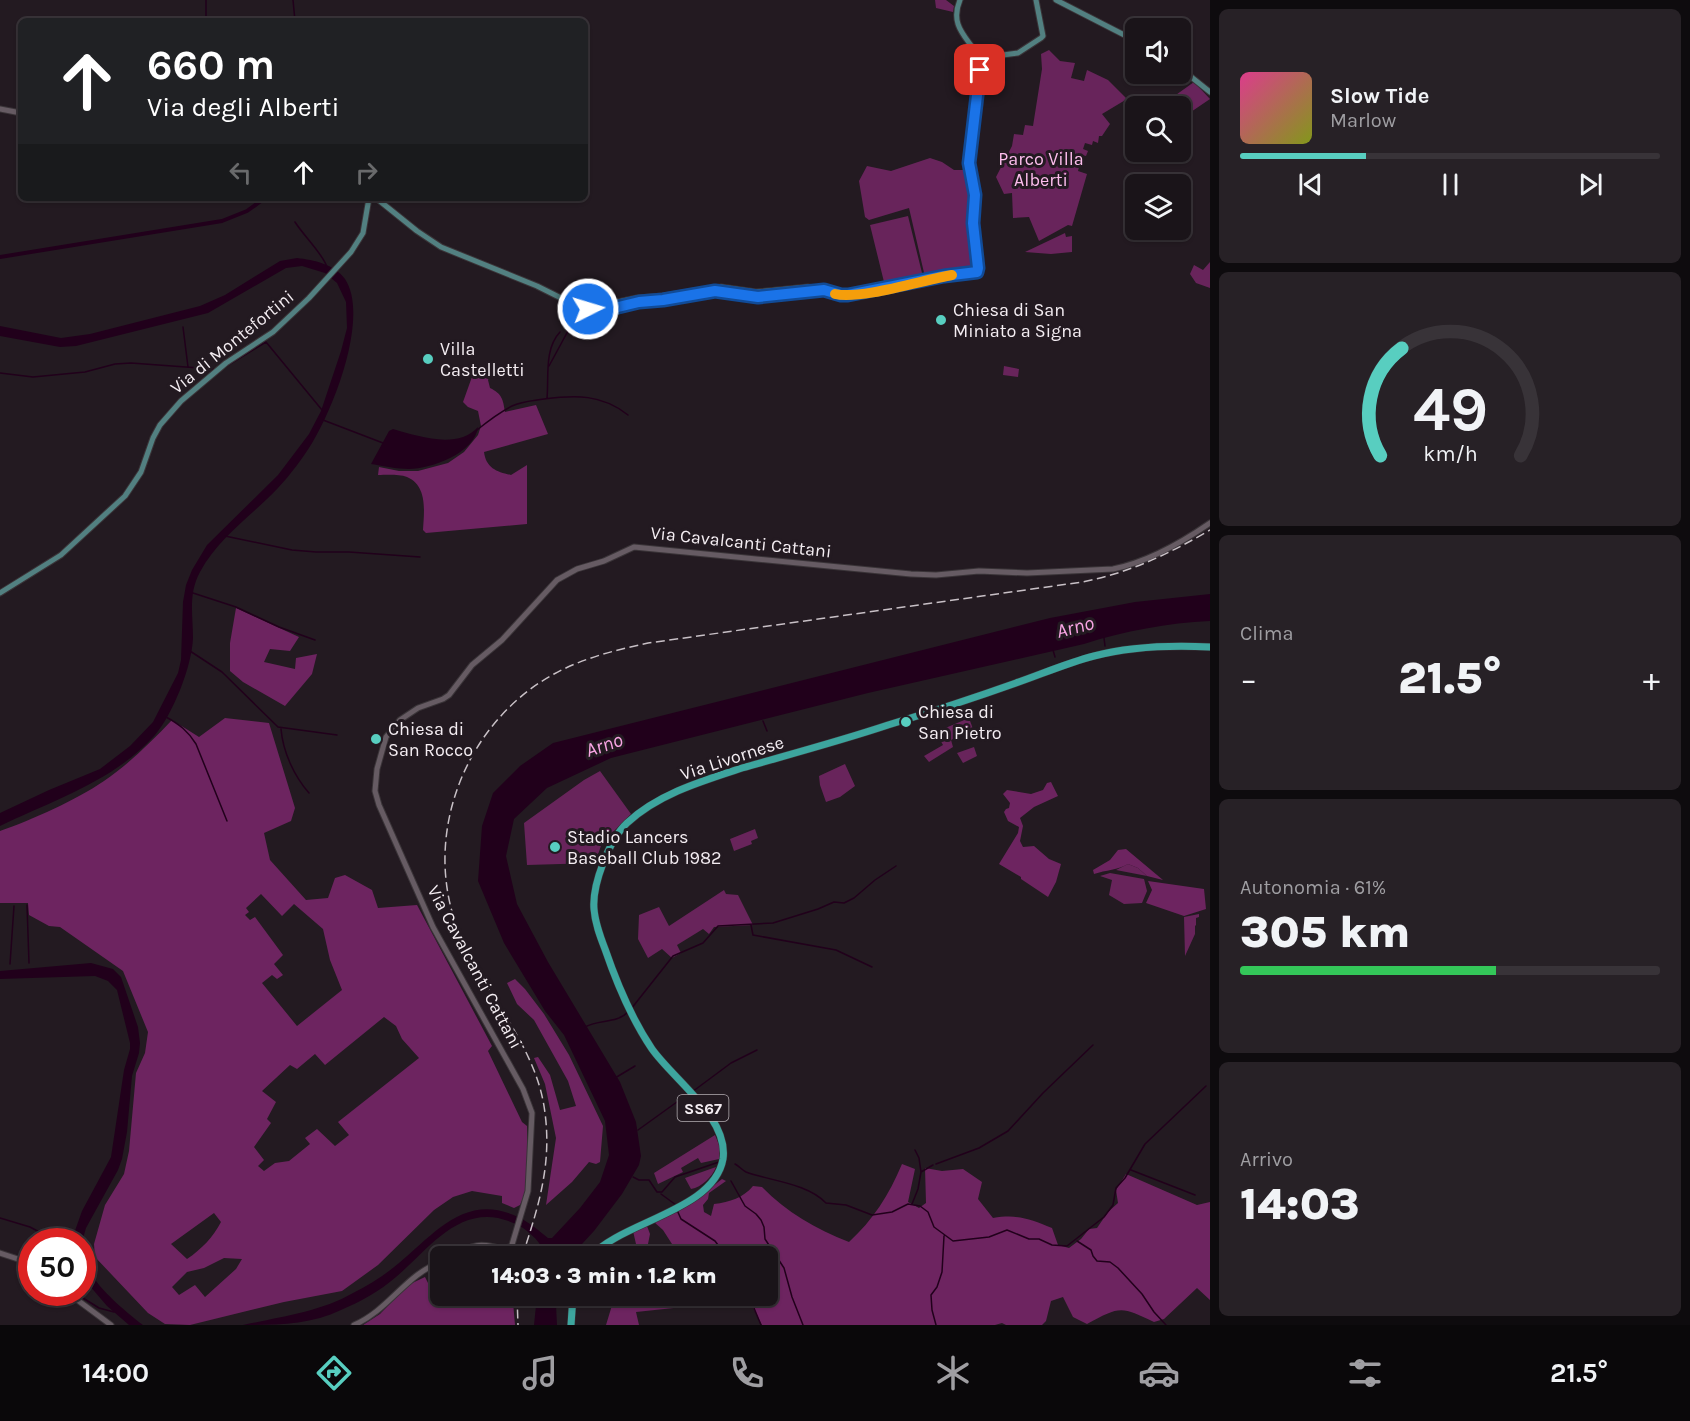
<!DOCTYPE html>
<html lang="it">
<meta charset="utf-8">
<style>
:root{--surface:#1a1419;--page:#272126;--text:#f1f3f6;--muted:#9f9ea2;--line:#383338;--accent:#58cec0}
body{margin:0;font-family:Karla,sans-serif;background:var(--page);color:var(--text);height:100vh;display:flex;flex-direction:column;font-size:22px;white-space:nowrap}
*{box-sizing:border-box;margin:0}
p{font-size:20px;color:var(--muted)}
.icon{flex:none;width:33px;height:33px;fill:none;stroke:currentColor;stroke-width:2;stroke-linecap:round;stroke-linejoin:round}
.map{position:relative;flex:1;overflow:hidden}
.panel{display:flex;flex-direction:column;gap:9px;padding:9px;background:#0e0b0e;width:480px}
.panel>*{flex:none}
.top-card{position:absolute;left:18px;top:18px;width:570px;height:183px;border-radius:9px;box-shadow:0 2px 4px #0004,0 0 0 2px var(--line);background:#202124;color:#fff;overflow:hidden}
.buttons{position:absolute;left:1125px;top:18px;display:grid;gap:12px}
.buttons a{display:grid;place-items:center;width:66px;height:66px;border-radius:9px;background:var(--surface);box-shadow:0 2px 4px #0004,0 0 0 2px var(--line);font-size:30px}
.speed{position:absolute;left:18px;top:1228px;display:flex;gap:12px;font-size:30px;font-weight:700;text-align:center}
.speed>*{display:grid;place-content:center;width:78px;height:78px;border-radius:50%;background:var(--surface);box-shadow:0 2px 4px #0004,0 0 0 2px var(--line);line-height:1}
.speed .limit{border:9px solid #d22;background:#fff;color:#111}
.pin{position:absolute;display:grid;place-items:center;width:51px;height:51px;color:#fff;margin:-26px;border-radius:12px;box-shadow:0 3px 9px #0006}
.me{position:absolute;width:66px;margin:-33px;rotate:85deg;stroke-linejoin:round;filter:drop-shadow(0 0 4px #0008)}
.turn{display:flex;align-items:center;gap:21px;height:126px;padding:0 30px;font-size:27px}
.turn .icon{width:78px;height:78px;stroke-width:2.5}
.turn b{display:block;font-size:42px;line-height:51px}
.lanes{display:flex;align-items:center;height:57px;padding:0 30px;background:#0003;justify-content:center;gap:30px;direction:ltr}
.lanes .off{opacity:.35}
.big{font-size:45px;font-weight:800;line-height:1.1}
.panel .widget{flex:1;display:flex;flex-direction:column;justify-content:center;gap:9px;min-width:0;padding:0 21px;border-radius:9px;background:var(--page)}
.panel .dial{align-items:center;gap:0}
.dial svg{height:156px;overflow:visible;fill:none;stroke:var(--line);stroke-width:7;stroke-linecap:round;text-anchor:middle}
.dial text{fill:var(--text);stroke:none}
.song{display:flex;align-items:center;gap:18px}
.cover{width:72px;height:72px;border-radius:9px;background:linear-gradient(135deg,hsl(330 70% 55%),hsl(70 70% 35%))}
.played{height:6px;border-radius:3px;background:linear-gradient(90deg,var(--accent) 30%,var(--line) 30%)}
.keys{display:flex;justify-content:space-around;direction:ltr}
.heat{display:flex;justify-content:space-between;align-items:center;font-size:33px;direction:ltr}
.charge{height:9px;border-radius:4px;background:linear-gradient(90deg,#34c759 61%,var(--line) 0)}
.trip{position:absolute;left:430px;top:1246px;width:348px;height:60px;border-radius:9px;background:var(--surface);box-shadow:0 2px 4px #0004,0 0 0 2px var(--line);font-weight:800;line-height:60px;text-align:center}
.menu{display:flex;height:96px;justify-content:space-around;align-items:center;background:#0a080a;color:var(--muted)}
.menu .icon{width:42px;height:42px}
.menu .on{color:var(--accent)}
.menu b{font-size:27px;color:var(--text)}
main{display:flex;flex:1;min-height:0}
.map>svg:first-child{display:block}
.green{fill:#68245b}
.forest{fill:#6d2460;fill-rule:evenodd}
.water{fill:#21001b}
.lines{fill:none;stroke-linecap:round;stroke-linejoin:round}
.stream{stroke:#21001b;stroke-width:1.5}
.canal{stroke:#21001b;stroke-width:4}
.tertiary-casing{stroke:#3a3438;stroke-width:7}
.secondary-casing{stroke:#3a3438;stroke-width:7}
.primary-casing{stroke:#3a3438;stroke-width:8}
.tertiary{stroke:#665b63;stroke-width:5}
.secondary{stroke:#528081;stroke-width:5}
.primary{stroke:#3da59e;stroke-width:7}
.rail{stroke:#c8c0c6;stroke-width:1.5;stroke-dasharray:9 4.5;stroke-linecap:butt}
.route-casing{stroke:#114b97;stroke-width:15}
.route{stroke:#1a73e8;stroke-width:10}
.slow{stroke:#f59e0b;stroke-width:10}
.poi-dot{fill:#58cec0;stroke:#231a21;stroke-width:2}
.labels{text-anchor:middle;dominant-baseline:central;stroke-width:6;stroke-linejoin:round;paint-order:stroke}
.shield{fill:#231a21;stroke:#b5aeb3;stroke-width:1.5}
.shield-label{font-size:16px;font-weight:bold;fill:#f4edf2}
.park-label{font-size:18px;fill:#fdbded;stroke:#231a21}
.poi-label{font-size:18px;fill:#f4edf2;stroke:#231a21;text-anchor:start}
.street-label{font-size:18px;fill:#f4edf2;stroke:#231a21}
.water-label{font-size:20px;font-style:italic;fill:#f9a5e4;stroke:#231a21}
</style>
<main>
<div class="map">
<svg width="1210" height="1325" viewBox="0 0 1210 1325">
<rect width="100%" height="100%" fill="#231a21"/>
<path class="green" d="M935,0h11l8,6 -1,6 -17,-4z
M1049,50l11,11 15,2 -4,15 13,3 3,-11 21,10 19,19 -25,15 8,10 -8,12h-3l-1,7 -5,-2 -1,4 -7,-2 -2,6 5,2 -2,5 -4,-1 -4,16 9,3 -15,52 -4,-1 -29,16 -10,-24 -16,1 -1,-25 -8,1 -8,-17 16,-31 2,-12 9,1 2,-10 8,1 9,-57 -1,-15z
M1194,82l16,17 -25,17 -12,-19z
M930,158l12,4 12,8h16l2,100 -47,7 -16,-69 -40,12 -4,-3 -6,-36 8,-15 24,5z
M908,216l15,61 -38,9 -15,-61z
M1065,233l1,4 6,-1v16l-21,2 -26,-2z
M1210,262v26l-14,-5 -6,-9 4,-9 9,5z
M1004,366l15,3 -1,8 -15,-2z
M969,718l4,11 -22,11 2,7 -24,15 -5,-6 19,-11 -7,-13z
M974,747l3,9 -14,7 -6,-10z
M845,764l10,22 -15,11 -14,5 -6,-17 -1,-9z
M600,771l31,43 -29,29 -7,20 -68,2 -3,-42 60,-43z
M755,829l3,9 -7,3 1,3 -18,7 -4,-12z
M1128,864l10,4 9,8 -31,-6z
M1110,873l34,6 3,12 -5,12 -18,1 -15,-9 3,-15 -12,-4z
M724,890l2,4 12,1 15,30 -39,2 -5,7 -6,-5 -26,16 4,8 -9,5 -10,-9 -14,9 -10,-19 1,-24 20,-8 10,19z
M1199,914v3l-3,1v7l-1,1v8l-10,22 -1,-39z
M715,1135l5,12 -1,12 -18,4 -3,-5 -17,10 2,4 -25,12 -4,-11z
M716,1167c-4,10 -14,20 -25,22l-6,-11z"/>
<path class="forest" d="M487,365l5,6 -4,9 2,8c12,6 13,11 15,24l31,-7 12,29 -64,18c2,16 13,20 27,23l16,-10v59l-101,9 -3,-3c1,-18 5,-44 -16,-53 -8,-3 -21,-2 -29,-2l1,-8 20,4h19l30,-8 16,-11 14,-17 3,-9 -3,-15 -10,-4 -5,-5 10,-28z
M236,608l63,29 -9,14 -20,-2 -6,13 31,7 1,-11 21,-4 -5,20 -27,32 -42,-24 -13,-11v-28z
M225,718l44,5 26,85 -4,13 -27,12 6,27 36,40 22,-2 7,-20 10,-3 27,15 6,18 39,-3 75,141 -4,5 34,71 5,4v64l-7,15 -6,3 -12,-5v-7l-30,-5 -19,6 -19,13 -56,55 -36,26 -58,11 -94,23 -25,-1 -17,-11 -53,-56 -1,-13 11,-39 19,-31 5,-23 7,-78 9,-20 3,-21 -25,-61 -63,-44 -11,-1 -20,-11 -1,-12h-28v-72c32,-11 76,-31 104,-50 25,-17 47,-39 68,-61l27,17zM261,894l21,22 12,-12 29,25 7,31 12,30 -45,36 -35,-43 10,-8 5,4 6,-4 -9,-11 9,-9 -28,-38 -5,3 -5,-5 4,-3 -3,-4zM384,1017l12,9 6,13 17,19 -81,64 11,13 -14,11 -18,-17 -12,9 5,6 -21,17 -14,2 -11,8 -6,-5 6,-6 -10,-13 17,-24 -4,-4 9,-17 -14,-11 28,-26 7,4 18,-15 10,11zM214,1213l7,9c-8,15 -19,27 -34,37l-16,-15zM224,1258l18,1 -6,10 -31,28 -10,-12 -16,10 -7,-8 15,-15 17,-4z
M1051,782l7,14 -24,11 -14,11 3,8 -3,15 3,6 11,-1 15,13 12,5 -5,18 -8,15 -27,-18v-2l-22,-13 19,-31 1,-6 -11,-6 -4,-9 2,-3 3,-1 1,-5 -7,-9 4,-4 24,4 12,-4 4,-7z
M1126,849l37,31 -16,-4 -9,-8 -10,-4c-10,6 -22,6 -34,10l-1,-4 17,-10 8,-10z
M1148,881l56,8 2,20 -22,7 -38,-13 6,-13z
M515,979l10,10 19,25 25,41 34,71 -3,36 -4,2 -7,-2 -17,20 -26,23 10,-67 -11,-54 -11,-26 4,-1 12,18 10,35 16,-4 -8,-25 -34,-61 -17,-16 -10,-21z
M902,1164l13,5 -7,33 11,6 7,-5 -1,-35 17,3 21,-2 19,13 -4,17 15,19c25,-4 37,1 59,10l6,17 11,3 12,-9 8,-10 8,-1 11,-16 10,-9 -2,-13 10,-16 71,31 13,-3v98l-13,-12 -33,31 -10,3c-33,-16 -34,-16 -67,2l-14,-7 -10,-20 -12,4 -5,20 -4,4h-36l-4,-2 -7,2h-233l-15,-29h21v-39h-75l-3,-2 -3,2h-22l7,-13 -9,-14 -9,-8 39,-20 29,-23 4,2 -17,12 -1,6 -5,6 1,7 7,4 3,-12c16,-2 29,-6 39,-18l9,1c24,25 54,42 87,55 24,-22 40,-47 53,-78z
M647,1226l3,8 -2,10 8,13h-44l9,-9 15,-4 -3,-13z
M425,1277l11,22c9,2 20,5 29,3 21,-3 25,-9 48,0l2,23h-152l17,-11 28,-29z
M607,1296h104l-9,9 -66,7 3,13h-33l7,-23z"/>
<path class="water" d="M297,258c17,2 37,6 48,21 26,39 -15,140 -40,175 -11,16 -24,32 -38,45 -24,23 -51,43 -67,73 -12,22 -7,43 -7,66 -1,28 -20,76 -38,97 -41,46 -101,65 -155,91v-13l49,-23 51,-21 30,-23 23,-24 25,-49 3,-13 2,-58 3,-17 6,-15 15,-25 71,-70 31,-41 12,-23 20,-60 6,-23 -1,-26 -9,-19 -12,-10 -23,-7 -16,2 -78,45 -132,33 -16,1 -60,-11v-10l61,12 29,-4 110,-28 25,-11 55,-34z
M478,427c-3,26 -47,42 -69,42 -13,0 -25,-3 -38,-5l18,-33 4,-2c25,7 64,21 85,-2z
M1210,594v27c-42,2 -86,10 -126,23l-216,49 -257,65 -64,30 -33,31 -8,37 11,48 31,58 72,120 16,40 5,34 -2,9 -17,29 -28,37 -24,26h-27c2,-11 -8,-19 -16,-26 -8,-7 -18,-10 -29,-13 -44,-8 -72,34 -102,59 -16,14 -36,25 -55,33 -31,15 -65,15 -98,15 36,-8 77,-13 110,-32 16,-8 32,-18 46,-30 36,-30 67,-71 119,-46 11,5 21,14 30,21h4l28,-30 20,-26 9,-27 -4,-34 -41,-86 -19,-24 -41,-68 -26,-62 4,-55 11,-33 27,-27 33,-23 497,-125 85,-16z
M91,963l22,6 8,8 17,50 2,16 -1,10 -7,23 -5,56 -5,27 -4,11 -32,58 -4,14h-11l11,-31 29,-54 13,-87 6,-21v-6l-13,-53 -9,-9 -13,-5 -95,3v-8z
M82,1253c5,27 39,55 61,72h-14l-22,-19 -24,-28z
M537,1296h21l-2,9 1,20h-23z"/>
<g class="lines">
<path class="stream" d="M206,0v21
M293,0l2,21
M284,198v2
M295,222c8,13 28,32 32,45
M183,327l5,40
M549,366l26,-48 9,-8
M225,367l41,-25 56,68
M0,373l33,4 52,-5 30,-8 16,-1 82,6
M547,398c2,-21 -3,-49 13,-66
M323,420l60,23
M477,430c11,-9 23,-18 35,-24 11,-5 20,-5 32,-7 31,-4 58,-5 84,16
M225,536l67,14 24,2h33l71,5
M193,593l43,14 43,20 36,13
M1104,638l1,8
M1053,650l2,7
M190,651l32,21 56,55 59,8
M166,717c13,7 22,14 30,27l31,77
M763,721l4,10
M281,729c2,23 13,47 28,64
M27,905l2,58
M751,925l2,10 83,15 36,17
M10,964l4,-58
M631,1009l42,-53 30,-13 15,-17 55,-3 45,-14 16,-7 10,1 10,-5 21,-18 21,-14
M585,1027c15,-8 31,-3 43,-15
M615,1078l20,-12
M692,1092l39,-29 26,-13
M638,1130l50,-36
M915,1150l4,8 2,14
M735,1164c4,2 7,6 11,8 24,9 61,11 80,31l20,2 26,10 20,-3 16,-8 12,2 8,6 6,15 19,14 36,-4 18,-7 22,9h10l13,6 15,1 37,-29 9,-12 3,-17 9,-10 20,-34 61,-58
M936,1164l43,-16 29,-17 35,-38 50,-48
M1131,1170l64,25
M633,1177l6,3h10l8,12h5l13,-15 44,-15
M731,1181l14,25 11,8 5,6 3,7 1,12 19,29 8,29 11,28
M661,1194l15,11
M912,1204l6,-15 3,-17 12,-7
M677,1210l4,9 34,22 12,16
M0,1218l30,9 28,15
M1077,1241l14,9 2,6 4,5 13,1 8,6 24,26 12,18 12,13
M75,1293l24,15 15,4
M749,1296l12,29
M936,1325l-4,-15 -1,-15 6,-8 5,-15 2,-36"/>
<path class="canal" d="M0,257l222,-36 25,-10 18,-13"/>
<g class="tertiary-casing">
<path id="tertiary" d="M0,109l21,4
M506 1250a3 3 0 1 1 6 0a3 3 0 1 1-6 0Z
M511,1248l17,-57 4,-78 -9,-24 -90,-162 -54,-122 -4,-14 2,-22 9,-32 14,-17 18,-12 25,-9 6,-4 23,-30 30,-25 55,-60 20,-11 27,-8 30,-14 277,27 25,1 43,-4 48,2 86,-4c35,-7 68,-26 97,-46
M0,1253l21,7 11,-2
M450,1257c23,-13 30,-15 56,-7
M68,1293l43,32
M354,1325c35,-15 52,-51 87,-63"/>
</g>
<g class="secondary-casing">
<path id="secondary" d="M1056,0l80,41
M980,60l8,-3 30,-4 23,-15 2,-2 -7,-36
M1180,68l30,24
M376,198l41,33 24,16 96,39 42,21
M576,306l37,-3 24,-5 26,-2 58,-9 35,5 52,-5 40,8 96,-19 33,-4 1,-4c-7,-23 -2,-49 -4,-73 0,-13 -6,-24 -5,-37 3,-30 12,-60 11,-91 0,-24 -34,-34 -20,-67
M597,308l118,-17 43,6 52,-6
M0,593l61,-38 64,-59 16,-24 12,-34 7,-13 21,-24 45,-38 47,-31 36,-34 42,-46 12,-19 6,-35"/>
</g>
<g class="primary-casing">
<path id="primary" d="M590,1257c32,-36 124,-46 133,-98 6,-41 -49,-79 -71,-110 -21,-31 -35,-65 -47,-100 -5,-13 -10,-26 -11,-40 -2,-24 15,-69 33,-86 31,-29 75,-42 115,-55 49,-14 98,-27 146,-43 43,-13 86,-27 128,-42 26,-9 51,-20 78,-27 38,-10 76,-11 116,-9
M571,1325l2,-29"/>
</g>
<use href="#tertiary" class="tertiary"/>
<use href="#secondary" class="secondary"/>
<use href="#primary" class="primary"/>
<path class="rail" d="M522,1257c17,-52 31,-95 22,-151 -11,-67 -64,-116 -87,-179 -35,-94 9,-205 97,-253 29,-16 62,-24 94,-31l434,-61c47,-9 87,-28 128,-52
M517,1296l1,29"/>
</g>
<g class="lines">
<g class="route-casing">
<path id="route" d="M588,309l26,-1 25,-6 24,-2 52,-9 43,6 66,-7 17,5h7l96,-19 33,-4 1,-4 -5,-45 2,-28 -6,-32 11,-93"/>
</g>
<use href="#route" class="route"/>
<path class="slow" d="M835,294c25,6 88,-14 117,-19"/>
</g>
<g class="poi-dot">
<circle cx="941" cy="320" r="6"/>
<circle cx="428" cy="359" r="6"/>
<circle cx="906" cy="722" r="6"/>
<circle cx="376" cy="739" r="6"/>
<circle cx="555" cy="847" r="6"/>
</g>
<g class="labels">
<rect class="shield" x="677.5" y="1095" width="51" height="26" rx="4.5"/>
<g class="shield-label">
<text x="703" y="1108">SS67</text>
</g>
<g class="park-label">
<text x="1041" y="159">Parco Villa<tspan x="1041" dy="21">Alberti</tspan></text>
</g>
<g class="poi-label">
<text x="953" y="310">Chiesa di San<tspan x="953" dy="21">Miniato a Signa</tspan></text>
<text x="440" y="349">Villa<tspan x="440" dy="21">Castelletti</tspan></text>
<text x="918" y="712">Chiesa di<tspan x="918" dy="21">San Pietro</tspan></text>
<text x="388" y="729">Chiesa di<tspan x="388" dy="21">San Rocco</tspan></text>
<text x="567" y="837">Stadio Lancers<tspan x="567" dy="21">Baseball Club 1982</tspan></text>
</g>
<g class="street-label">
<text transform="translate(232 342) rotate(-39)">Via di Montefortini</text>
<text transform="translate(741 542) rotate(6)">Via Cavalcanti Cattani</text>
<text transform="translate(732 758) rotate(-18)">Via Livornese</text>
<text transform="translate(475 967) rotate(62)">Via Cavalcanti Cattani</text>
</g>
<g class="water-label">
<text transform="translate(1075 627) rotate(-14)">Arno</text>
<text transform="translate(604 745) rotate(-19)">Arno</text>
</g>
</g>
</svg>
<div class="buttons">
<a><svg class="icon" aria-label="sound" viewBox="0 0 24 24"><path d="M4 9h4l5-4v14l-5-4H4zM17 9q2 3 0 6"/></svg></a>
<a><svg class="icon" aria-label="search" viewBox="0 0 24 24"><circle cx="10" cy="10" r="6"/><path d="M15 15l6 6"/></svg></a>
<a><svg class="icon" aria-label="layers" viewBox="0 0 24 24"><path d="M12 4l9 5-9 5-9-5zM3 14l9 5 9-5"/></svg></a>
</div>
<div class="speed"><div class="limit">50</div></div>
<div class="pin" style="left:980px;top:70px;background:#d93025"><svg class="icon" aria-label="arrive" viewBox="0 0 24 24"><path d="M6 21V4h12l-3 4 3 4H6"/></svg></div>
<svg class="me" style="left:588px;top:309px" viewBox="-20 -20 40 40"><circle r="17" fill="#1a73e8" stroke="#fff" stroke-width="3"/><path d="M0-11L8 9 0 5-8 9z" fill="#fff"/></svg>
<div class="trip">14:03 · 3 min · 1.2 km</div>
<div class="top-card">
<div class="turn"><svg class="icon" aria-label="ahead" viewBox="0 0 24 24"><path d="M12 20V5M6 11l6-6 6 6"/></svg><div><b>660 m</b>Via degli Alberti</div></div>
<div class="lanes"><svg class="icon off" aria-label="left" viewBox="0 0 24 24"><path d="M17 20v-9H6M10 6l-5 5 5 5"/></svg><svg class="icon" aria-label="ahead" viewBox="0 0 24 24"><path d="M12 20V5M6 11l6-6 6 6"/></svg><svg class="icon off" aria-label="right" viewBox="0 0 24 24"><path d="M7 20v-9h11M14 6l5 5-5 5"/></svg></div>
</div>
</div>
<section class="panel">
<div class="widget">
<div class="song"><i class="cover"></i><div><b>Slow Tide</b><p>Marlow</p></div></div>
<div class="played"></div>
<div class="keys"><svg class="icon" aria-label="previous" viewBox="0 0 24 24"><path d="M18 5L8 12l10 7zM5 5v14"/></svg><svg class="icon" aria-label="pause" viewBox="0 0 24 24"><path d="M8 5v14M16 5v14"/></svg><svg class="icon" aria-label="next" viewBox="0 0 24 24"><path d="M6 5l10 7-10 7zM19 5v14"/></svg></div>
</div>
<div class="widget dial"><svg viewBox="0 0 100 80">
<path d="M14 69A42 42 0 1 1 86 69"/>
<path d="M14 69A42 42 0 0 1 25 14" stroke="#58cec0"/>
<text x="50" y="56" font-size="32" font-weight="700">49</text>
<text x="50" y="72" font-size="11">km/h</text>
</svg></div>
<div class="widget"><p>Clima</p>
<div class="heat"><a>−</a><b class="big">21.5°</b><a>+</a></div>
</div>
<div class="widget"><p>Autonomia · 61%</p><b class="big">305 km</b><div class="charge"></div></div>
<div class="widget"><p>Arrivo</p><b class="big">14:03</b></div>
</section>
</main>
<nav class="menu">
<b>14:00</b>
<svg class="icon on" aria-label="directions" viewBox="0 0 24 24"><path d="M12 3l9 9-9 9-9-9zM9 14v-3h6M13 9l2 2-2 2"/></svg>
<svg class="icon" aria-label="music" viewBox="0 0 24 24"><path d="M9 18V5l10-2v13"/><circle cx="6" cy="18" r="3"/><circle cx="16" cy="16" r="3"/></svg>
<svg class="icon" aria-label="phone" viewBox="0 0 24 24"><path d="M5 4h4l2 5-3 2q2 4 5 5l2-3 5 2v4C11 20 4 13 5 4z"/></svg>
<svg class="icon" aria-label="climate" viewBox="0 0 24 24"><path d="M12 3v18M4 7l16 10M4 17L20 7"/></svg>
<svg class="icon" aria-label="car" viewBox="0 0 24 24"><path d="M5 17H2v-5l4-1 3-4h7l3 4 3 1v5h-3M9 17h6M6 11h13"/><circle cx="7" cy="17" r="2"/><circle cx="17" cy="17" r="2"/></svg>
<svg class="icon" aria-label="filters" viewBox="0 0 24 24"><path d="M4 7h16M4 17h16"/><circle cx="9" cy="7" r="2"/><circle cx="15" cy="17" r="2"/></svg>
<b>21.5°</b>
</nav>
